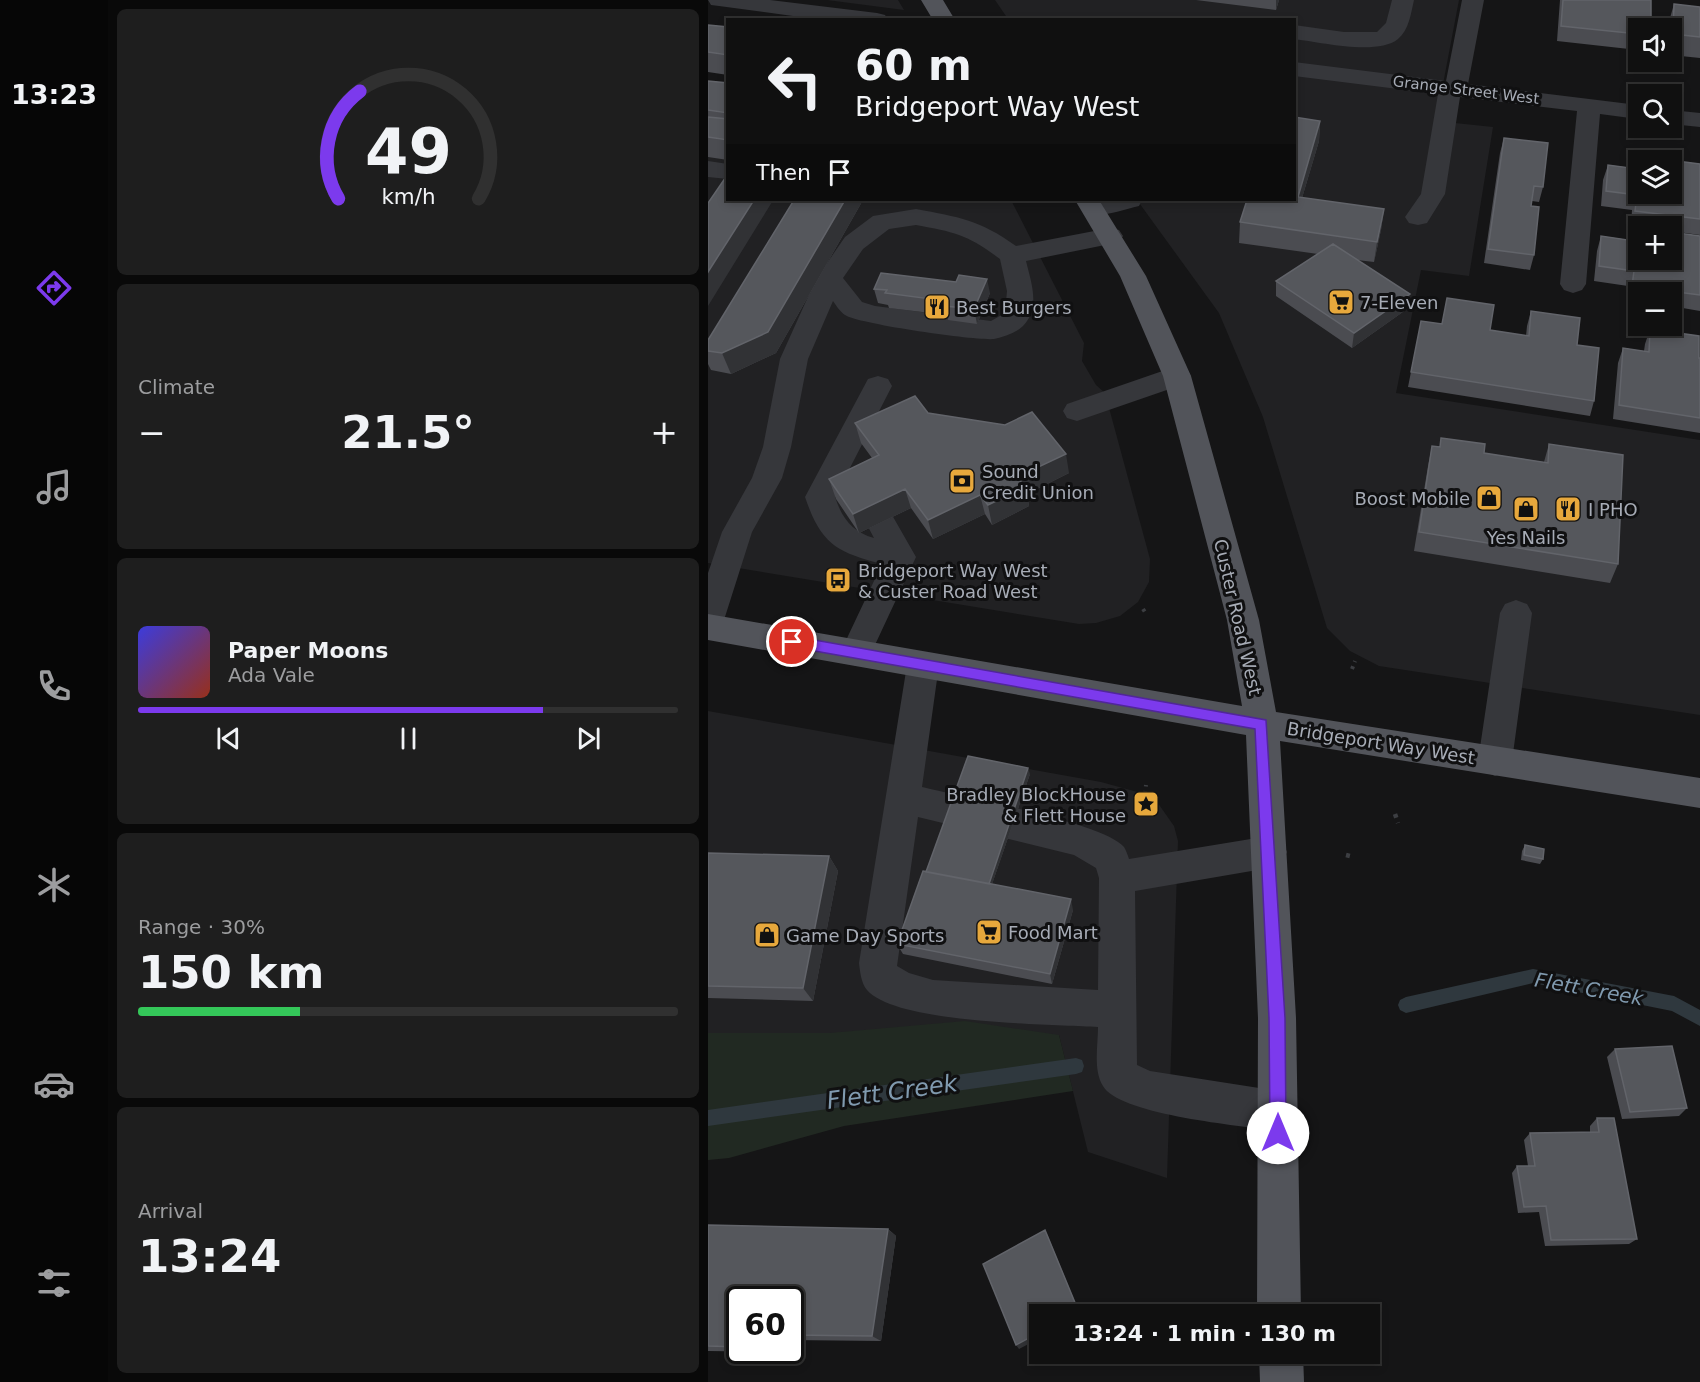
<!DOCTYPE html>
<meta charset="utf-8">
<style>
:root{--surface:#101010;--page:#1e1e1e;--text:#f1f3f6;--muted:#9c9d9f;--line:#303030;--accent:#7c3aed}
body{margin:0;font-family:"DejaVu Sans",sans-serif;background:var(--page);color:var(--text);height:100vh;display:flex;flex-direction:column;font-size:22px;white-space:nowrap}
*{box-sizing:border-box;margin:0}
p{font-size:20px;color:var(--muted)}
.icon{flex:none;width:33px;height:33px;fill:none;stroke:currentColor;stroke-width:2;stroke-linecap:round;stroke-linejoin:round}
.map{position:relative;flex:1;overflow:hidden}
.details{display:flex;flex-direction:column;gap:9px;padding:9px;background:#090909;width:600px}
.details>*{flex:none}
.banner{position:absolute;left:18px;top:18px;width:570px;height:183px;border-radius:0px;box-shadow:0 3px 9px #0003,0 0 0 2px var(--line);background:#101010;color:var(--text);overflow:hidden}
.buttons{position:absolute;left:920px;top:18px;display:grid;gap:12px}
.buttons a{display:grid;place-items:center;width:54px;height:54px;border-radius:0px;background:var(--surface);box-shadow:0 3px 9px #0003,0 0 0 2px var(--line);font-size:30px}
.speed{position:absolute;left:18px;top:1286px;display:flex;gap:12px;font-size:30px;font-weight:700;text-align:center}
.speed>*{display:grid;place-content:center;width:78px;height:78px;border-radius:50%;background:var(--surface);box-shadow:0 3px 9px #0003,0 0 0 2px var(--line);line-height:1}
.speed .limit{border:3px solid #111;border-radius:9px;background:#fff;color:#111}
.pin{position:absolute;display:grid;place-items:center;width:51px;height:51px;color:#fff;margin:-26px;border:3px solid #fff;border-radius:50%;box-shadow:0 2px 6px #0007}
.me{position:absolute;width:66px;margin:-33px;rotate:0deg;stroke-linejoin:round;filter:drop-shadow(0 0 4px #0008)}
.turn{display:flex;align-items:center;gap:21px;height:126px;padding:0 30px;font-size:27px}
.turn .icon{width:78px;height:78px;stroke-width:2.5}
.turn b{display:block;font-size:42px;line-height:51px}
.then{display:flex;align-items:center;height:57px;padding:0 30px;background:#0003;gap:12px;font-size:22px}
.big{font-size:45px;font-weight:600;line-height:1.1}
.details .card{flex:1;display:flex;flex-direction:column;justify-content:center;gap:9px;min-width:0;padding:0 21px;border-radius:9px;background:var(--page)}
.details .dial{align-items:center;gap:0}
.dial svg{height:156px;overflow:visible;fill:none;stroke:var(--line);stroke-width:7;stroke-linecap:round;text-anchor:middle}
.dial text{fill:var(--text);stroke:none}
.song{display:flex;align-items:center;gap:18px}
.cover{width:72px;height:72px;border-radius:9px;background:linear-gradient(135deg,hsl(240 70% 55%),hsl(10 70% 35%))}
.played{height:6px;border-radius:3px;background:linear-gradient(90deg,var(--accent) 75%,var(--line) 75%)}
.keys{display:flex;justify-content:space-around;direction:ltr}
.heat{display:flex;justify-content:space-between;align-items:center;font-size:33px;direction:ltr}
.charge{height:9px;border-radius:4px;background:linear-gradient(90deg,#34c759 30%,var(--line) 0)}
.trip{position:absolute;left:321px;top:1304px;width:351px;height:60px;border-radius:0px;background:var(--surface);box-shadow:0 3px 9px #0003,0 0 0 2px var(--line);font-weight:600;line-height:60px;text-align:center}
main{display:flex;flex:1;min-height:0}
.tabs{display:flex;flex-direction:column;width:108px;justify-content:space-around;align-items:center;background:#060606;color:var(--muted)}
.tabs .icon{width:42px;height:42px}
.tabs .active{color:var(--accent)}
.tabs b{font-size:27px;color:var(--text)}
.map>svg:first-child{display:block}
.built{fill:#212123}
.green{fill:#212922}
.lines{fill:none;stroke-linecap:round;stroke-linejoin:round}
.stream{fill:#2f383e;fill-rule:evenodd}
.path-far1{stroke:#3c3e42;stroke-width:4;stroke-dasharray:3 4.5;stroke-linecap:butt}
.path{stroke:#3c3e42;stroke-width:4.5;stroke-dasharray:4 5;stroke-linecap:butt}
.minor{fill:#36373b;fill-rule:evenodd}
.major{fill:#52545a;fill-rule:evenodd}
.wall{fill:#4b4c51}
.shaded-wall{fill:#313235}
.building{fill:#55575c;stroke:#62646a;stroke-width:1.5;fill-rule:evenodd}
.route{fill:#7c3aed;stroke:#51269a;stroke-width:1.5}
.labels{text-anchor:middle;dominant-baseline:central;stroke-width:6;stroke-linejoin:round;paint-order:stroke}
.far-street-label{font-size:15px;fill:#a7acb6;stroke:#101011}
.poi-label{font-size:18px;fill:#a7acb6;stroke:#101011;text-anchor:start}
.street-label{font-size:18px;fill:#a7acb6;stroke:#101011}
.water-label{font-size:20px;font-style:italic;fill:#809aaf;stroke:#101011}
.near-water-label{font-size:24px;font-style:italic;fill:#809aaf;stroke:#101011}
</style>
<main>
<nav class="tabs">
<b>13:23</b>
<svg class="icon active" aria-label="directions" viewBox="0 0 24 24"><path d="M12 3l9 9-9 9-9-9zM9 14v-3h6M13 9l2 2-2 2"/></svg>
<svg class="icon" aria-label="music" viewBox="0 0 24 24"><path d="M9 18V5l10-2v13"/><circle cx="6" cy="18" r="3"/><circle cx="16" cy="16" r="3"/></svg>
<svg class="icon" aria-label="phone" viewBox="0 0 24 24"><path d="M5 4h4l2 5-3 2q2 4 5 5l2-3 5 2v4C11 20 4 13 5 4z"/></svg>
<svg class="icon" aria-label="climate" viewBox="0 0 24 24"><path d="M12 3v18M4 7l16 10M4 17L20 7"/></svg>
<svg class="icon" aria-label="car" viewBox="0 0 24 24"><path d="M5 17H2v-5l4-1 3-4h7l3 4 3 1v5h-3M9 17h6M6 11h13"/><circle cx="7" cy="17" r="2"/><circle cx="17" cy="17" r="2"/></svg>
<svg class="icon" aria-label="filters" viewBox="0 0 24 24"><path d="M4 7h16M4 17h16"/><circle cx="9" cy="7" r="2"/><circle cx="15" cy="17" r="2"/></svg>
</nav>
<section class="details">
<div class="card dial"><svg viewBox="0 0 100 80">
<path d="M14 69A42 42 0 1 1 86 69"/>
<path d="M14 69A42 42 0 0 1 25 14" stroke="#7c3aed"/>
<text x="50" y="56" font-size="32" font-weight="700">49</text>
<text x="50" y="72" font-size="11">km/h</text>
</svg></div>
<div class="card"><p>Climate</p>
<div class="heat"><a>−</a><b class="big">21.5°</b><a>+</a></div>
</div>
<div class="card">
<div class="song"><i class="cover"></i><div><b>Paper Moons</b><p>Ada Vale</p></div></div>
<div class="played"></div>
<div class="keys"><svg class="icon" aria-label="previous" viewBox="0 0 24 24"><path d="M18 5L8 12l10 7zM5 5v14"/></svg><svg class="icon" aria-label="pause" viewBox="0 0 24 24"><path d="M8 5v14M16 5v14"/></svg><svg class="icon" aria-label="next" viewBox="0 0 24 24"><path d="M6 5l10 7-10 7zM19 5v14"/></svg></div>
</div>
<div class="card"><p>Range · 30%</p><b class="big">150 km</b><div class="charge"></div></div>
<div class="card"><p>Arrival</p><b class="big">13:24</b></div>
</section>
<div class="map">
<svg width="992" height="1382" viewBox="0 0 992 1382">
<rect width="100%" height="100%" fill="#151516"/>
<path class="built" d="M119,0h71l6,10z
M287,0h464l-23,121 57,6 -24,149 -48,-6 -25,123 304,47v275l-321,-49 -29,-15 -23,-23 -64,-211 -44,-104 -82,-113h157v-180l-286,-1z
M0,135l19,3 1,62h283l73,143 -2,18 14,24 9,8 45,166 -1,23 -11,20 -18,14 -24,7 -17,1 -371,-61z
M0,711l393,71 40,11 14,6 19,27 4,15 -11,337 -79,-26 -29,-117 -351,-2z"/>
<path class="green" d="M257,1021l94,14 14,56 -229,35 -115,32 -21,2v-127h122z"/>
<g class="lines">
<path class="stream" d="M825,969l141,27 26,14v16l-28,-15 -139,-28 -127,30 -6,-3 -2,-5 2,-5 6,-3z
M368,1058l6,2 2,6 -2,6 -6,2 -368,52v-16z"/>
<path class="path-far1" d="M435,609l4,6
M644,669l3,-8
M437,794l1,-9"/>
<path class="path" d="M687,814l3,9
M638,855l8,2"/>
<path class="minor" d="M0,0h62l107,13 8,2 3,5h-66l-103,-14 -8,-1z
M684,0h22c-3,13 -5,30 -16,39 -21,17 -78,3 -104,0v-14l50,7h33l9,-9z
M754,0h22l-16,84 170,21v14l-38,-5 -14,170 -4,6 -9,3 -9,-3 -4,-6 17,-173 -117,-14 -15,97 -18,29 -9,2 -9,-2 -4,-6 16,-23 17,-100 -144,-18v-14l152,19z
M963,110l29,3v14l-29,-3z
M0,161l20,3v15l-20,-2z
M389,200h45l-3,6c-17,4 -37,12 -54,8l-3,-6 3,-6z
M208,209c43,8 64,11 100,37l94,-18 9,2 4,6 -4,6 -9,2 -84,17c5,21 15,47 -3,65 -7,7 -19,11 -29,13 -16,2 -136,-15 -149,-24 -5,-3 -9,-10 -12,-14l-25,58 -17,88 -9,31 -30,54 -28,88 -5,9 -11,4v-60l14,-41 30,-54 11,-31 17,-88 36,-80 29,-42 28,-21zM208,225c39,7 52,10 84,34l7,32 -2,22 -14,8 -116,-15 -13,-4 -19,-24 20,-29 26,-20z
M469,366l10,3 4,7 -4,7 -110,38 -10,-3 -4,-7 4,-7z
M170,376l10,3 4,7 -57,111c7,21 17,35 39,41l-8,-15 4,-8 11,-4 11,4 24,42 -49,105 -11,4 -11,-4 -5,-9 42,-89c-46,-12 -61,-20 -77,-67l63,-118z
M808,600l11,4 5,9 -20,148 -5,10 -12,5 -12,-5 -5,-10 22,-148 5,-9z
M215,652l12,3 4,10 -17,122c37,9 182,36 202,60 2,3 4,9 5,12l140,-23 13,5 5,11 -5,11 -13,5 -134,23 2,174 13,6 128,20 14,6 6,14 -6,14 -14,6c-35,-5 -159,-16 -175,-45 -10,-16 -5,-40 -5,-59 -48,-3 -202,-3 -231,-37 -6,-7 -7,-19 -8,-27l48,-298 4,-10zM210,817l156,38 22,13 3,10 -1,112 -165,-10 -24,-7 -12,-7z"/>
<path class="major" d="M213,0h22l12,20h-22z
M367,200h24l47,76 45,100 68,244 17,92 424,66v30l-420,-67 16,277 5,296h-44l1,-296 -12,-283 -538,-95v-26l534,92 -15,-86 -64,-244 -43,-100z
M551,1353h44l1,29h-44z"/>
</g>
<path class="wall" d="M488,0h83l-3,10z
M852,0h91l-13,28v22l-81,-9z
M966,4l26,3v51l-29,-3v-27h-4l1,-3z
M0,25l20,2v48l-20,-3z
M0,81l20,2v77l-20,-3z
M612,121l-1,20 -17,57 82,11 -3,21 -7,32 -17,-2 50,49 -55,39 -76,-52v-15l42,-27 -79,-11 1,-21z
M796,138l39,49 -4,15 -7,-1 -1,5 3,49 -4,15 -46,-7 16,-110z
M930,156l62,8v71l-29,-4v-5l-33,1 -7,-1 1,-16 -31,-4 2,-26 5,-15 26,3z
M86,200h69l-87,153 -45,21 -20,-4 -3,-6v-24z
M927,227l65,9v75l-29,-5v-14h-33v10l-11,-2 1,-14 -34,-5 3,-30 4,-15 29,4z
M166,289l116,4 -13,31 -29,-4 -1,-5 -58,-7 -1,-3 -10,-2z
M823,311l46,34 17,56 -4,15 -182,-29 13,-66 105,15 1,-10z
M942,329l50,29v75l-87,-14 5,-56 5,-15 21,3 1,-7z
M220,413l141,60 -42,21 2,12 -37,19 -7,-11 -52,25 -22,-31 -52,25 -23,-34 -7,-20 43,-21 -11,-15 -6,-20z
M841,444l69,120 -8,19 -196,-32 14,-85 4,-20 52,7 60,9z
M322,774l-38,110 81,26 -21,74 -149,-30 -6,-10 29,-72z
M817,845l18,14 -3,5 -19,-4 1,-9z
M0,853l121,3 9,15 -25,130 -105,-3z
M907,1049l72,59 -8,8 -57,3 -15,-62z
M889,1118l40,121 -8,5 -84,2 -6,-34 -21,1 -6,-40 5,-7h11l-4,-26 6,-7 60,-1v-6z
M0,1225l180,4 8,7 -15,105 -91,-1v-41h-50v51h34v2l-66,-1z"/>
<path class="shaded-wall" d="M568,0h3l-3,10z
M612,121l-1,20 -23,77 2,-21z
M46,200h17l1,2 -64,104v-34z
M137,200h18l-87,153 -45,21 -9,-21z
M676,209l-3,21 -7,32 3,-20z
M279,279l3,14 -13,31 -3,-15z
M702,294l-3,15 -55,39 2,-15z
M358,454l3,19 -42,21 2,12 -37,19 -4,-20 29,-28z
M197,489l6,19 -52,25 -6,-19z
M272,495l5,19 -52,25 -5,-19z
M320,768l2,6 -41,119 -2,-5z
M121,856l9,15 -25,130 -10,-13z
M363,899l2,11 -21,74 -2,-10z
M180,1229l8,7 -15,105 -9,-5z
M337,1230l3,6 32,78h-9z
M332,1332v6l-21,11 -3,-4z"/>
<path class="building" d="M855,0h88v28h-13v6l-77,-8z
M966,4l26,3v30l-27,-3z
M0,25l20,2v28l-20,-3z
M0,81l20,2v30l-20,-3z
M0,117l20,2v21l-20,-3z
M586,117l26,4 -22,76 86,12 -7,33 -137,-20 7,-22h47z
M796,138l44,5 -5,44 -9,-1 -3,20 8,1 -5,48 -46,-6z
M930,156l62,8v55l-65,-8 2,-16 -31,-4 2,-26 29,4zM930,160h33v34h-33z
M20,174v26h26l-46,72v-69z
M86,200h51l-77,132 -46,21 -14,-2v-11z
M927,227h3v33h33v-28l29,4v59l-68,-9 2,-15 -35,-5 2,-30 33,5z
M625,244l77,50 -56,39 -78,-52z
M173,273l75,9 3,-7 28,4 -13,30 -29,-3 2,-5 -62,-8 2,-3 -13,-1z
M739,298l47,7 -4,25 39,6 2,-25 49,7 -3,27 22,3 -5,53 -183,-29 10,-51 21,3z
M942,329l49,7v22h1v60l-81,-13 4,-57 26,4z
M207,396l13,17 77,12 27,-13 34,42 -49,23 8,10 -37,18 -8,-10 -52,25 -23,-31 -52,25 -24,-35 50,-24 -24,-32z
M733,438l44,6 -1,9 64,10 1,-19 74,11 -5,109 -199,-32 13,-86 8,1z
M260,756l60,12 -39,116 -63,-12z
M817,845l19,4 -1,10 -19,-4z
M0,853l121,3 -26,132 -95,-2z
M215,871l148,28 -21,75 -153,-30z
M964,1046l15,62 -57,4 -15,-63z
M889,1118h17l23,121 -86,1 -5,-34 -22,1 -7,-41h18l-5,-33 69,-1z
M0,1225l180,4 -16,107 -82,-1v-36h-50v48l-32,-1z
M337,1230l33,80 -7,4h-31v18l-24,13 -33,-81z"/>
<path class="route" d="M84,636l474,84 19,298 1,115 -2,6 -6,3 -6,-3 -2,-6 -1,-115 -14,-289 -463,-82 -6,-5z"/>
<defs>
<g id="supermarket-square" transform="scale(1.35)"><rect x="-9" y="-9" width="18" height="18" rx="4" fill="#e7a83c" stroke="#101011"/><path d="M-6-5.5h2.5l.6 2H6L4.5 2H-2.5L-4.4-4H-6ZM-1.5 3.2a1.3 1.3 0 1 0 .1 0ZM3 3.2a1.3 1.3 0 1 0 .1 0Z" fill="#111"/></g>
<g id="restaurant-square" transform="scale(1.35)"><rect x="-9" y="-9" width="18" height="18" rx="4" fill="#e7a83c" stroke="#101011"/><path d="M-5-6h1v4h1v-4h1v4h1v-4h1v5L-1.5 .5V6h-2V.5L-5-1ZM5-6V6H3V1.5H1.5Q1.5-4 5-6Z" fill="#111"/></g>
<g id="bank-square" transform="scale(1.35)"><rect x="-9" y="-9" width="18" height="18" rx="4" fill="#e7a83c" stroke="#101011"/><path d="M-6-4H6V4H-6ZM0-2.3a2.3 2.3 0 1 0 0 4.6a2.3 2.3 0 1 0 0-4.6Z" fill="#111"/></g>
<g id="shop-square" transform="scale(1.35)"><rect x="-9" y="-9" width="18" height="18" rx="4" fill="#e7a83c" stroke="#101011"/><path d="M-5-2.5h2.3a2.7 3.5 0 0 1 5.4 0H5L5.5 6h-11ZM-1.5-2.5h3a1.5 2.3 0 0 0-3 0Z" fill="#111"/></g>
<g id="bus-square" transform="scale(1.35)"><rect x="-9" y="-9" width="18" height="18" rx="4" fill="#e7a83c" stroke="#101011"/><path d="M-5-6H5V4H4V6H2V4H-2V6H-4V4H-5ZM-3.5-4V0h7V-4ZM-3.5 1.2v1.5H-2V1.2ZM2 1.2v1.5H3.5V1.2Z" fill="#111"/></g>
<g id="sight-square" transform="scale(1.35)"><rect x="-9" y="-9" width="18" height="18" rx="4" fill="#e7a83c" stroke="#101011"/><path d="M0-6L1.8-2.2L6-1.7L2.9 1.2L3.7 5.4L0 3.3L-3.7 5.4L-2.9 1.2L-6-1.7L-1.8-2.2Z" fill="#111"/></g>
</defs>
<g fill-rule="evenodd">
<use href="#supermarket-square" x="633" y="302"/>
<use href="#restaurant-square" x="229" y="307"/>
<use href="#bank-square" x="254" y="481"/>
<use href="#shop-square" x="781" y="498"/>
<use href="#shop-square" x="818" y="509"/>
<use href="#restaurant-square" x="860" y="509"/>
<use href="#bus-square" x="130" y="580"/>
<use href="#sight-square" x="438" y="804"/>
<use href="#supermarket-square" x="281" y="932"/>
<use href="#shop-square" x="59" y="935"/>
</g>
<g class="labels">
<g class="far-street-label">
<text transform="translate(758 90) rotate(7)">Grange Street West</text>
</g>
<g class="poi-label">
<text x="652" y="302">7-Eleven</text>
<text x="248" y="307">Best Burgers</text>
<text x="274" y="471">Sound<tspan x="274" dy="21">Credit Union</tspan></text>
<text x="762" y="498" text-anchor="end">Boost Mobile</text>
<text x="880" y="509">I PHO</text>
<text x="818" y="537" text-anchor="middle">Yes Nails</text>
<text x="150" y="570">Bridgeport Way West<tspan x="150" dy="21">&amp; Custer Road West</tspan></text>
<text x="418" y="794" text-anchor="end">Bradley BlockHouse<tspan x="418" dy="21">&amp; Flett House</tspan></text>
<text x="300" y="932">Food Mart</text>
<text x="78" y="935">Game Day Sports</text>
</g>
<g class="street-label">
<text transform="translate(530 617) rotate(77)">Custer Road West</text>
<text transform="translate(673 743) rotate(9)">Bridgeport Way West</text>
</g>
<g class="water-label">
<text transform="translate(881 989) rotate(10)">Flett Creek</text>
</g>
<g class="near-water-label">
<text transform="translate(184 1092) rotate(-8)">Flett Creek</text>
</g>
</g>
</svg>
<div class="buttons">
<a><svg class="icon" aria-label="sound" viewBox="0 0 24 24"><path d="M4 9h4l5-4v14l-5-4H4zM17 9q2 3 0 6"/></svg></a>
<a><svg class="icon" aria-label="search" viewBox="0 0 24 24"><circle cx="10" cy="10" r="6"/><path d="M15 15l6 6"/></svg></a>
<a><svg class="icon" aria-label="layers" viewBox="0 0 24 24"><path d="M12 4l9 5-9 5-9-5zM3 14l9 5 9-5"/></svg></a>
<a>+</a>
<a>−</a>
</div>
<div class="speed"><div class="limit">60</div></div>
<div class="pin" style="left:84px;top:642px;background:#d93025"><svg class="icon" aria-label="arrive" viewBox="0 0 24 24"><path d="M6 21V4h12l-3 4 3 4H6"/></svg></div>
<svg class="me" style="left:570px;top:1133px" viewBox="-20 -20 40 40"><circle r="19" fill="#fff"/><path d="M0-13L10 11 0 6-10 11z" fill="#7c3aed"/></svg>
<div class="trip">13:24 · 1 min · 130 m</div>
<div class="banner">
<div class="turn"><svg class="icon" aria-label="left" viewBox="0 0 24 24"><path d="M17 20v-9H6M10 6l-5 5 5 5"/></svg><div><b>60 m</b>Bridgeport Way West</div></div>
<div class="then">Then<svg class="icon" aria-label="arrive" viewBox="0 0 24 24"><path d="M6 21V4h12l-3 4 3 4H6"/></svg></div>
</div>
</div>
</main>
